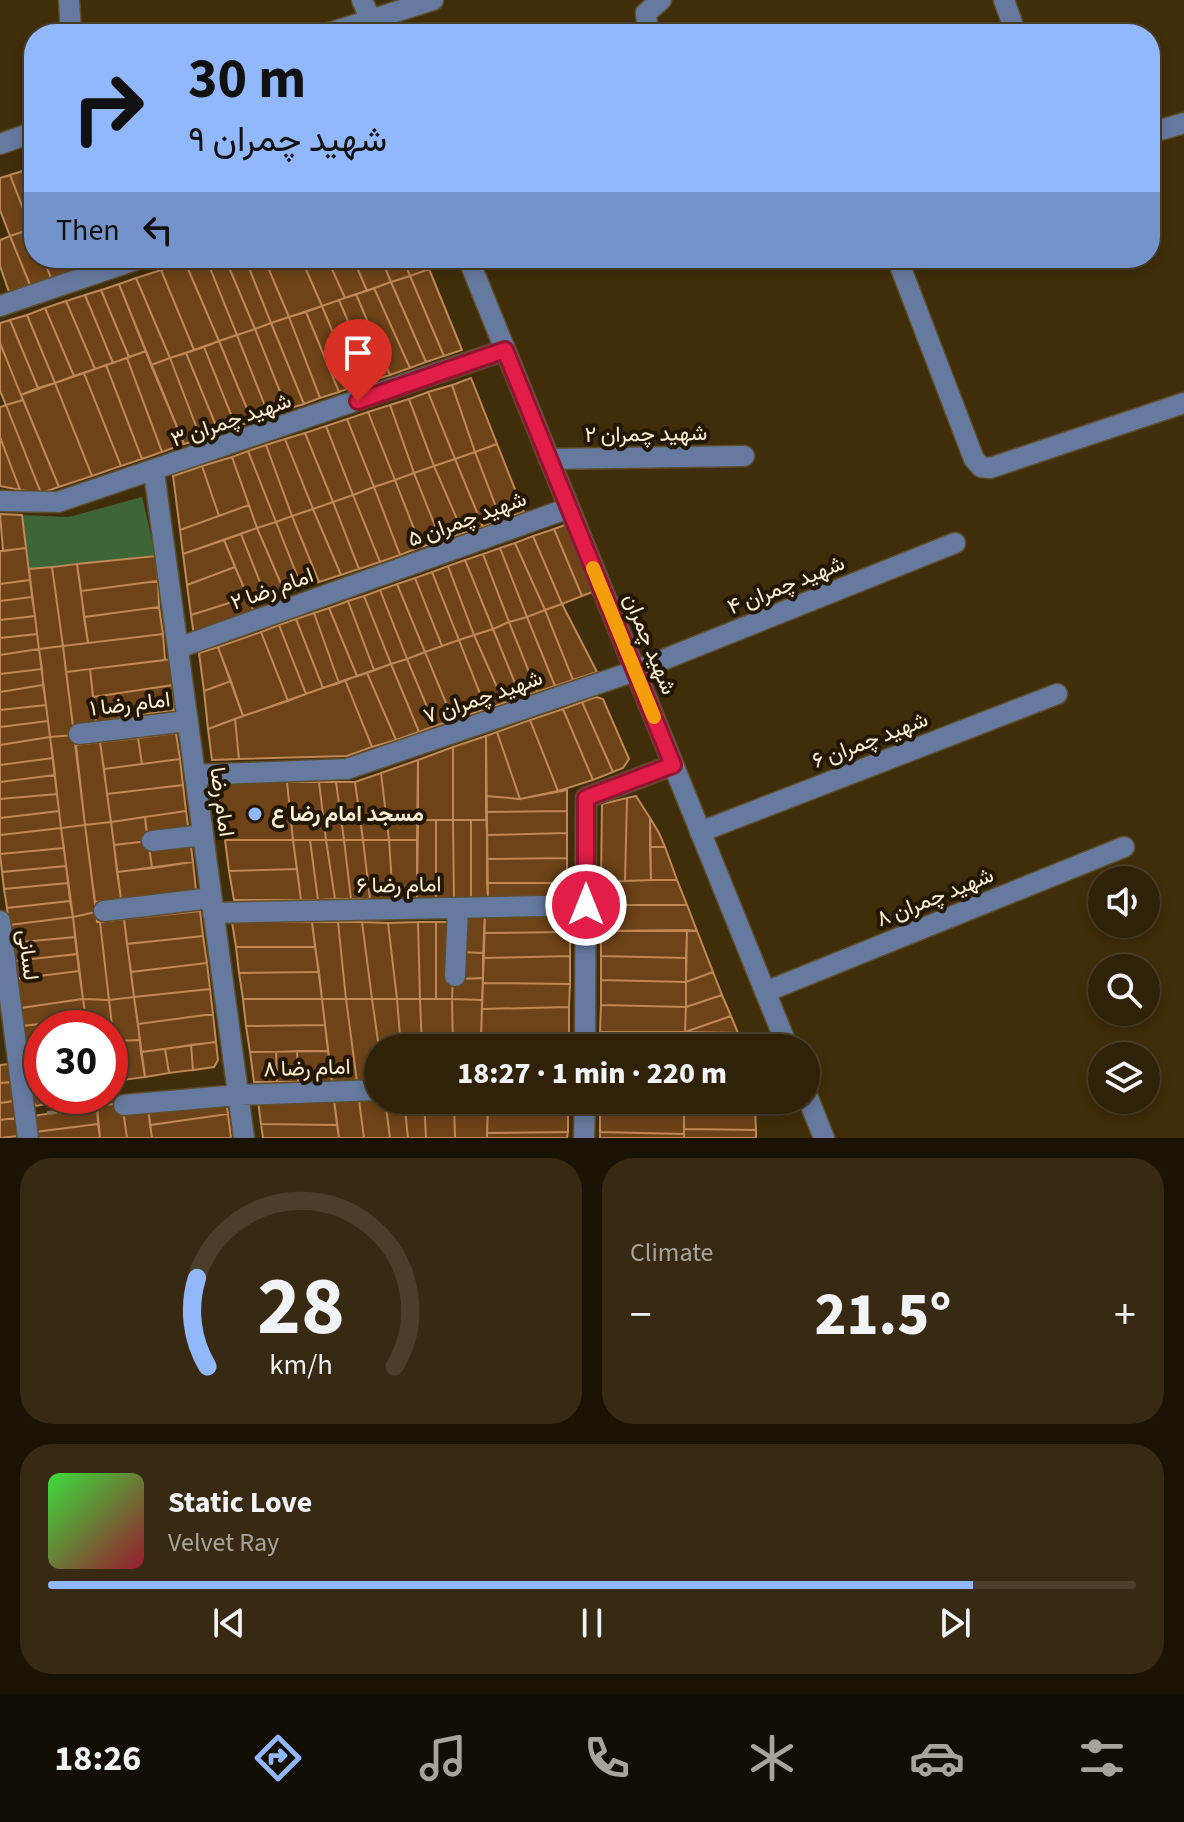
<!DOCTYPE html>
<meta charset="utf-8">
<style>
:root{--surface:#302208;--page:#382a12;--text:#f1f3f6;--muted:#a8a49c;--line:#4b3f29;--accent:#91b8fd}
body{margin:0;font-family:"Source Sans 3",Vazirmatn,sans-serif;background:var(--page);color:var(--text);height:100vh;display:flex;flex-direction:column;font-size:30px;white-space:nowrap}
*{box-sizing:border-box;margin:0}
p{font-size:26px;color:var(--muted)}
.icon{flex:none;width:44px;height:44px;fill:none;stroke:currentColor;stroke-width:2;stroke-linecap:round;stroke-linejoin:round}
.map{position:relative;height:1138px;overflow:hidden}
.details{display:flex;flex-direction:column;gap:20px;padding:20px;background:#1a1304;flex:1}
.details>*{flex:none}
.hud{position:absolute;left:24px;top:24px;width:1136px;height:244px;border-radius:32px;box-shadow:0 4px 12px #0003,0 0 0 2px var(--line);background:#91b8fd;color:#111;overflow:hidden}
.controls{position:absolute;left:1088px;top:866px;display:grid;gap:16px}
.controls a{display:grid;place-items:center;width:72px;height:72px;border-radius:50%;background:var(--surface);box-shadow:0 4px 12px #0003,0 0 0 2px var(--line);font-size:40px}
.speed{position:absolute;left:24px;top:1010px;display:flex;gap:16px;font-size:40px;font-weight:700;text-align:center}
.speed>*{display:grid;place-content:center;width:104px;height:104px;border-radius:50%;background:var(--surface);box-shadow:0 4px 12px #0003,0 0 0 2px var(--line);line-height:1}
.speed .limit{border:12px solid #d22;background:#fff;color:#111}
.pin{position:absolute;display:grid;place-items:center;width:68px;height:68px;color:#fff;margin:-82px -34px;border-radius:50% 50% 50% 0;rotate:-45deg;box-shadow:0 0 8px #0007}
.pin .icon{rotate:45deg}
.me{position:absolute;width:88px;margin:-44px;rotate:0deg;stroke-linejoin:round;filter:drop-shadow(0 0 6px #0008)}
.turn{display:flex;align-items:center;gap:28px;height:168px;padding:0 32px;font-size:36px}
.turn .icon{width:104px;height:104px;stroke-width:2.5}
.turn b{display:block;font-size:56px;line-height:68px}
.then{display:flex;align-items:center;height:76px;padding:0 32px;background:#0003;gap:16px;font-size:30px}
.big{font-size:60px;font-weight:800;line-height:1.1}
.details .widget{flex:1;display:flex;flex-direction:column;justify-content:center;gap:12px;min-width:0;padding:0 28px;border-radius:32px;background:var(--page)}
.details .dial{align-items:center;gap:0}
.dial svg{height:208px;overflow:visible;fill:none;stroke:var(--line);stroke-width:7;stroke-linecap:round;text-anchor:middle}
.dial text{fill:var(--text);stroke:none}
.song{display:flex;align-items:center;gap:24px}
.cover{width:96px;height:96px;border-radius:12px;background:linear-gradient(135deg,hsl(120 70% 55%),hsl(350 70% 35%))}
.played{height:8px;border-radius:4px;background:linear-gradient(90deg,var(--accent) 85%,var(--line) 85%)}
.keys{display:flex;justify-content:space-around;direction:ltr}
.heat{display:flex;justify-content:space-between;align-items:center;font-size:44px;direction:ltr}
.details .tiles{flex:1;display:grid;gap:20px;grid-template-columns:1fr 1fr}
.widget:last-child{grid-column:span 2}
.trip{position:absolute;left:364px;top:1034px;width:456px;height:80px;border-radius:40px;background:var(--surface);box-shadow:0 4px 12px #0003,0 0 0 2px var(--line);font-weight:800;line-height:80px;text-align:center}
.menu{display:flex;height:128px;justify-content:space-around;align-items:center;background:#130e03;color:var(--muted)}
.menu .icon{width:56px;height:56px}
.menu .on{color:var(--accent)}
.menu b{font-size:36px;color:var(--text)}
.map>svg:first-child{display:block}
.green{fill:#3d6538}
.building{fill:#6e4318;stroke:#c08856;stroke-width:2}
.lines{fill:none;stroke-linecap:round;stroke-linejoin:round}
.minor-casing{stroke:#5e4d2a;stroke-width:23}
.path{stroke:#867555;stroke-width:4;stroke-dasharray:8 4;stroke-linecap:butt}
.minor{stroke:#667a9f;stroke-width:20}
.route-casing{stroke:#92132f;stroke-width:20}
.route{stroke:#e11d48;stroke-width:14}
.slow{stroke:#f59e0b;stroke-width:14}
.poi-dot{fill:#91b8fd;stroke:#241700;stroke-width:3}
.labels{text-anchor:middle;dominant-baseline:central;stroke-width:8;stroke-linejoin:round;paint-order:stroke}
.street-label{font-size:22px;fill:#feefd5;stroke:#241700}
.poi-label{font-size:22px;font-weight:bold;fill:#feefd5;stroke:#241700;text-anchor:start}
</style>
<div class="map">
<svg width="1184" height="1138" viewBox="0 0 1184 1138">
<rect width="100%" height="100%" fill="#402e0a"/>
<path class="green" d="M142,497l14,59 -127,13 -7,-54 47,2z"/>
<path class="building" d="M29,169l5,13v46l-3,1 -21,-54z
M10,175l21,54 -21,7 -10,-26v-32z
M31,229l3,29h9l8,20 -21,7 -20,-49z
M10,236l20,49 -21,7 -9,-26v-26z
M43,258h23l5,13 -20,7z
M66,258h23l2,6 -20,7z
M196,258h10l31,77 -18,6 -34,-79z
M206,258h19l30,71 -18,6z
M225,258h20l26,65 -16,6z
M245,258h19l25,59 -18,6z
M264,258h37l21,48 -33,11z
M301,258h26l18,40 -23,8z
M327,258h26l14,33 -22,7z
M353,258h28l10,24 -24,9z
M381,258h22l7,18 -19,6z
M403,258h22l4,11 -19,7z
M185,262l34,79 -25,9 -33,-80z
M429,269l33,81 -18,6 -34,-80z
M161,270l33,80 -24,8 -34,-80z
M410,276l34,80 -18,6 -35,-80z
M136,278l34,80 -19,7 -32,-81z
M391,282l35,80 -16,6 -36,-80z
M119,284l27,67 -17,6 -28,-67z
M374,288l36,80 -20,7 -34,-81z
M101,290l28,67 -16,6 -28,-68z
M356,294l34,81 -17,5 -34,-80z
M85,295l28,68 -18,6 -29,-68z
M339,300l34,80 -18,6 -33,-80z
M66,301l29,68 -21,7 -29,-68z
M322,306l33,80 -16,6 -33,-80z
M45,308l29,68 -19,7 -28,-68z
M306,312l33,80 -19,6 -31,-81z
M27,315l28,68 -17,5 -28,-68z
M289,317l31,81 -16,6 -33,-81z
M10,320l28,68 -17,7 -21,-52v-20z
M271,323l33,81 -17,5 -32,-80z
M255,329l32,80 -18,7 -32,-81z
M237,335l32,81 -17,5 -33,-80z
M219,341l33,80 -16,6 -32,-80z
M0,343l23,57 -17,5 -6,-14z
M204,347l32,80 -17,6 -33,-80z
M146,351l38,93 -22,8 -35,-94z
M186,353l33,80 -18,6 -31,-81z
M127,358l35,94 -20,7 -36,-94z
M170,358l31,81 -17,5 -33,-79z
M106,365l36,94 -21,7 -37,-93z
M84,373l37,93 -29,10 -37,-93z
M471,378l26,66 -22,8 -23,-67z
M55,383l37,93 -33,11 -38,-92z
M452,385l23,67 -20,7 -27,-67z
M428,392l27,67 -21,7 -25,-67z
M409,399l25,67 -20,7 -24,-68z
M23,400l36,87 -18,6 -35,-88z
M6,405l35,88 -21,-3 -20,-53v-30z
M390,405l24,68 -19,7 -27,-68z
M368,412l27,68 -21,7 -27,-68z
M347,419l27,68 -21,8 -27,-69z
M326,426l27,69 -20,7 -28,-69z
M305,433l28,69 -20,7 -28,-70z
M0,437l20,53 -20,-4z
M285,439l28,70 -21,7 -26,-71z
M497,444l27,68 -23,8 -26,-68z
M266,445l26,71 -16,6 -28,-71z
M248,451l28,71 -19,6 -25,-71z
M475,452l26,68 -18,7 -28,-68z
M232,457l17,48 -30,11 -17,-50z
M455,459l28,68 -20,6 -29,-67z
M202,466l17,50 -39,14 -7,-54z
M434,466l29,67 -22,8 -27,-68z
M414,473l27,68 -20,6 -26,-67z
M395,480l26,67 -21,8 -26,-68z
M374,487l26,68 -20,7 -27,-67z
M353,495l27,67 -21,7 -26,-67z
M333,502l26,67 -18,6 -28,-66z
M249,505l8,23 -74,26 -3,-24z
M313,509l28,66 -22,7 -27,-66z
M0,514l22,1 4,33 -23,3z
M292,516l27,66 -17,6 -26,-66z
M276,522l26,66 -17,5 -28,-65z
M573,522l25,68 -16,6 -28,-67z
M257,528l28,65 -18,7 -26,-66z
M554,529l28,67 -20,8 -29,-68z
M241,534l26,66 -16,5 -27,-65z
M533,536l29,68 -17,6 -30,-67z
M224,540l11,27 -48,18 -4,-31z
M515,543l30,67 -18,7 -27,-69z
M26,548l4,32 -30,4v-33z
M500,548l27,69 -18,5 -26,-68z
M483,554l26,68 -16,7 -28,-69z
M156,556l2,25 -77,10 -4,-27z
M465,560l28,69 -19,6 -26,-69z
M77,564l11,79 -25,3 -11,-79z
M448,566l26,69 -15,5 -27,-68z
M52,567l11,79 -24,3 -10,-80z
M235,567l13,30 -57,18 -4,-30z
M432,572l27,68 -17,6 -27,-68z
M415,578l27,68 -17,6 -28,-68z
M30,580l2,17 -32,4v-17z
M158,581l1,26 -75,10 -3,-26z
M397,584l28,68 -18,7 -27,-69z
M380,590l27,69 -16,5 -27,-68z
M364,596l27,68 -17,6 -26,-69z
M32,597l3,19 -35,4v-19z
M248,597l7,18 -61,21 -3,-21z
M348,601l26,69 -17,6 -28,-68z
M562,604l35,68 -24,8 -28,-70z
M159,607l4,27 -75,9 -4,-26z
M329,608l28,68 -18,7 -25,-70z
M545,610l28,70 -18,6 -28,-69z
M314,613l25,70 -16,5 -27,-69z
M35,616l2,18 -37,4v-18z
M527,617l28,69 -18,6 -28,-70z
M296,619l27,69 -17,6 -27,-69z
M509,622l28,70 -16,6 -28,-69z
M279,625l27,69 -18,7 -27,-69z
M493,629l28,69 -17,5 -30,-68z
M261,632l27,69 -45,15 -25,-69z
M37,634l2,15 -39,6v-17z
M163,634l2,26 -99,12 -3,-26z
M474,635l30,68 -18,6 -27,-69z
M459,640l27,69 -33,11 -28,-68z
M63,646l11,89 -24,2 -11,-88z
M218,647l13,34 -27,10 -5,-38z
M39,649l3,20 -42,5v-19z
M425,652l28,68 -18,6 -28,-67z
M171,659l2,26 -80,12 -3,-28z
M407,659l28,67 -16,6 -28,-68z
M391,664l28,68 -23,8 -29,-67z
M42,669l1,16 -43,7v-18z
M90,669l6,53 -23,4 -7,-54z
M367,673l29,67 -24,7 -27,-67z
M345,680l27,67 -25,9 -108,3 -4,-40z
M231,681l12,35 -35,13 -4,-38z
M43,685l3,20 -46,5v-18z
M173,685l1,25 -78,12 -3,-25z
M596,697l7,2 26,60 -6,9 -10,4 -31,-70z
M582,702l31,70 -20,8 -30,-71z
M46,705l2,16 -48,6v-17z
M563,709l30,71 -35,11 -28,-71z
M235,719l4,40 -27,1 -4,-31z
M530,720l28,71 -38,8 -23,-67z
M48,721l2,16 -50,8v-18z
M497,732l23,67 -34,-3v-60z
M176,733l4,26 -38,5 -4,-26z
M74,735l11,90 -24,3 -11,-91z
M486,736l1,84h-34v-73z
M50,737l3,21 -53,7v-20z
M138,738l4,26 -38,5 -4,-27z
M100,742l11,80 -26,3 -9,-80z
M453,747v73h-35v-60z
M53,758l2,17 -55,7v-17z
M180,759l3,26 -76,9 -3,-25z
M418,760l-1,80h-28l-8,-67z
M381,773l8,67h-26l-8,-58z
M55,775l2,19 -57,5v-17z
M222,782h65l6,58h-68l-8,-53z
M287,782h32l7,58h-33z
M319,782h17l8,58h-18z
M336,782h19l8,58h-19z
M183,785l3,26 -75,11 -4,-28z
M567,790v21l-81,1v-16l34,3z
M57,794l2,17 -59,7v-19z
M636,796l14,22 1,62 -26,1 2,-83z
M627,798l-2,83 -24,1 1,-78z
M59,811l2,17 -61,7v-17z
M186,811l3,22 -42,5 -2,-21z
M567,811v22l-80,2 -1,-23z
M145,817l3,24 -34,4 -3,-23z
M650,818l9,15 6,14h-15z
M418,820h18v79h-19z
M436,820h17l1,79h-18z
M453,820h18v78l-17,1z
M471,820h16l1,78h-17z
M111,822l10,77 -26,3 -10,-77z
M85,825l11,87 -23,5 -12,-89z
M61,828l3,20 -64,6v-19z
M567,833v25l-80,1v-24z
M190,839l3,23 -41,6 -3,-22z
M225,840h68l4,29 -68,2z
M293,840h17l8,60h-17z
M310,840h16l9,59 -17,1z
M326,840h18l7,59h-16z
M344,840h19l7,59h-19z
M363,840h26l4,59h-23z
M389,840h28v59h-24z
M148,841l4,27 -35,4 -3,-27z
M650,847h15l12,33h-26z
M64,848l2,18 -64,6 -2,-18z
M567,858v25h-80v-24z
M193,862l3,28 -75,9 -4,-27z
M66,866l2,17 -64,6 -2,-17z
M297,869l4,31h-67l-5,-29z
M651,880h26l10,25h-86v-23z
M68,883l2,18 -63,7 -3,-19z
M487,883h80v18l-79,-3z
M70,901l3,16 -64,8 -2,-17z
M601,905h86l10,26h-96z
M570,910v22l-86,1 1,-20z
M200,911l3,25 -76,8 -3,-25z
M96,912l1,10h3l9,78 -26,-1 -10,-82z
M485,913l-1,40 -25,-1 1,-38z
M73,917l2,20 -64,6 -2,-18z
M124,919l10,78 -25,3 -9,-78z
M232,922h80l3,25h-79z
M312,922h26l8,77h-24z
M338,922h24l10,77h-26z
M362,922l26,1 9,76h-25z
M418,922h18v77h-16z
M418,922l2,77h-23l-9,-76z
M436,922h19l-3,77h-16z
M687,930l-1,28 -85,-2v-25z
M687,930l10,1 16,41 -27,10z
M570,932v24l-87,2 1,-25z
M203,936l4,27 -76,9 -4,-28z
M75,937l2,17 -63,7 -3,-18z
M236,947h79l4,25 -80,1z
M459,952l25,1 -1,25 -25,1z
M77,954l2,17 -63,8 -2,-18z
M570,956v28l-87,-1v-25z
M601,956l85,2v24l-85,-2z
M207,963l3,26 -76,8 -3,-25z
M79,971l4,28 -63,9 -4,-29z
M319,972l3,27h-79l-4,-26z
M713,972l9,23 -36,12v-25z
M483,978l-1,22 -30,-1 1,-20z
M601,980l85,2v25l-85,-2z
M483,983l87,1 -1,23 -87,2z
M210,989l3,25 -75,10 -4,-27z
M722,995l9,21 -46,16 1,-25z
M134,997l6,43 -26,1 -5,-41z
M83,999l3,20 -64,7 -2,-18z
M83,999l26,1 5,41 -4,1v-14h-23z
M243,999h79l3,26 -79,1z
M322,999h24l11,83h-25z
M346,999h26l7,49 -1,33 -21,1z
M372,999h25l4,49h-22z
M397,999h23l2,49h-21z
M420,999h32l1,49h-31z
M452,999l30,1 -1,48h-28z
M601,1005l85,2 -1,25h-85z
M569,1007v26l-88,1 1,-25z
M213,1014l3,28 -75,10 -3,-28z
M731,1016l7,17 -53,-1z
M86,1019l1,9h-45v13l-18,3 -2,-18z
M325,1025l3,26 -78,1 -4,-26z
M600,1032h85v16h-85z
M685,1032l53,1 5,15h-58z
M569,1033v15h-88v-14z
M140,1040l5,37 -22,3 -7,-39z
M42,1041v18l-15,2 -3,-17z
M110,1042l7,49 -7,1z
M216,1042l2,18 -4,7 -21,3 -2,-25z
M191,1045l2,25 -24,3 -4,-24z
M165,1049l4,24 -24,4 -4,-25z
M297,1051l1,31h-21l-1,-30z
M297,1051h31l4,31h-34z
M250,1052h26l1,30h-23z
M42,1059v19l-13,2 -2,-19z
M9,1064l3,18 -12,1v-18z
M42,1078v18h46l-52,10 -5,-8 -2,-18z
M12,1082l2,19 -14,2v-20z
M225,1094l3,20 -78,11 -3,-26z
M147,1099l5,39h-25l-5,-35z
M334,1100l3,25 -76,-1 -3,-23z
M334,1100h25l5,38h-25z
M359,1100h26l5,38h-26z
M385,1100h19l4,38h-18z
M404,1100h20l2,38h-18z
M424,1100h30l1,38h-29z
M454,1100h34l-1,38h-32z
M488,1100h80v8l-80,1z
M600,1100h84v7l-84,-1z
M684,1100h70l1,8 -71,-1z
M14,1101l2,17 -16,2v-17z
M122,1103l5,35h-27l-3,-32z
M97,1106l1,18 -63,8 -2,-16z
M600,1106l84,1v27l-84,-2z
M684,1107l71,1 1,22 -72,-1z
M568,1108v24l-81,1 1,-24z
M228,1114l3,24h-79l-2,-13z
M16,1118l2,18 -18,2v-18z
M98,1124l2,14h-65v-6z
M261,1124l76,1 2,13h-76z
M684,1129l72,1v8h-72z
M568,1132l-1,6h-80v-5z
M600,1132l84,2v4h-84z"/>
<g class="lines">
<g class="minor-casing">
<path id="minor" d="M69,0l2,34
M362,0l15,34
M1004,0l12,34
M326,34l107,-34
M648,34l-2,-21 15,-13
M1150,133l34,-10
M0,144l34,-12
M468,258l320,790
M897,258l77,201 7,8 9,1 194,-65
M0,306l141,-48
M549,459l195,-3
M154,472l90,666
M0,501l58,1 447,-152
M178,648l391,-140
M79,734l108,-13
M195,775l152,-6 288,-98 320,-128
M700,832l357,-138
M152,841l51,-6
M104,911l107,-13
M213,913l373,-8
M0,921l28,217
M455,976l3,-68
M765,992l359,-145
M585,1048l1,-250 87,-33
M806,1093l18,45
M124,1105l114,-10 140,-5
M584,1138l1,-38"/>
</g>
<path class="path" d="M114,1045l7,42
M47,1113l59,-6"/>
<use href="#minor" class="minor"/>
</g>
<g class="lines">
<g class="route-casing">
<path id="route" d="M358,401l147,-51 168,415 -87,33v107"/>
</g>
<use href="#route" class="route"/>
<path class="slow" d="M593,568l61,149"/>
</g>
<circle class="poi-dot" cx="255" cy="814" r="8"/>
<g class="labels">
<g class="street-label">
<text transform="translate(231 420) rotate(-19)">شهید چمران ۳</text>
<text transform="translate(646 434) rotate(-1)">شهید چمران ۲</text>
<text transform="translate(467 519) rotate(-20)">شهید چمران ۵</text>
<text transform="translate(786 585) rotate(-22)">شهید چمران ۴</text>
<text transform="translate(272 589) rotate(-20)">امام رضا ۲</text>
<text transform="translate(650 644) rotate(68)">شهید چمران</text>
<text transform="translate(483 697) rotate(-19)">شهید چمران ۷</text>
<text transform="translate(130 704) rotate(-7)">امام رضا ۱</text>
<text transform="translate(870 740) rotate(-21)">شهید چمران ۶</text>
<text transform="translate(222 802) rotate(82)">امام رضا</text>
<text transform="translate(399 885) rotate(-1)">امام رضا ۶</text>
<text transform="translate(935 897) rotate(-22)">شهید چمران ۸</text>
<text transform="translate(28 955) rotate(83)">لسانی</text>
<text transform="translate(307 1068) rotate(-2)">امام رضا ۸</text>
</g>
<g class="poi-label">
<text x="271" y="814">مسجد امام رضا ع</text>
</g>
</g>
</svg>
<div class="controls">
<a><svg class="icon" aria-label="sound" viewBox="0 0 24 24"><path d="M4 9h4l5-4v14l-5-4H4zM17 9q2 3 0 6"/></svg></a>
<a><svg class="icon" aria-label="search" viewBox="0 0 24 24"><circle cx="10" cy="10" r="6"/><path d="M15 15l6 6"/></svg></a>
<a><svg class="icon" aria-label="layers" viewBox="0 0 24 24"><path d="M12 4l9 5-9 5-9-5zM3 14l9 5 9-5"/></svg></a>
</div>
<div class="speed"><div class="limit">30</div></div>
<div class="pin" style="left:358px;top:401px;background:#d93025"><svg class="icon" aria-label="arrive" viewBox="0 0 24 24"><path d="M6 21V4h12l-3 4 3 4H6"/></svg></div>
<svg class="me" style="left:586px;top:905px" viewBox="-20 -20 40 40"><circle r="17" fill="#e11d48" stroke="#fff" stroke-width="3"/><path d="M0-11L8 9 0 5-8 9z" fill="#fff"/></svg>
<div class="trip">18:27 · 1 min · 220 m</div>
<div class="hud">
<div class="turn"><svg class="icon" aria-label="right" viewBox="0 0 24 24"><path d="M7 20v-9h11M14 6l5 5-5 5"/></svg><div><b>30 m</b>شهید چمران ۹</div></div>
<div class="then">Then<svg class="icon" aria-label="left" viewBox="0 0 24 24"><path d="M17 20v-9H6M10 6l-5 5 5 5"/></svg></div>
</div>
</div>
<section class="details">
<div class="tiles">
<div class="widget dial"><svg viewBox="0 0 100 80">
<path d="M14 69A42 42 0 1 1 86 69"/>
<path d="M14 69A42 42 0 0 1 10 35" stroke="#91b8fd"/>
<text x="50" y="56" font-size="32" font-weight="700">28</text>
<text x="50" y="72" font-size="11">km/h</text>
</svg></div>
<div class="widget"><p>Climate</p>
<div class="heat"><a>−</a><b class="big">21.5°</b><a>+</a></div>
</div>
<div class="widget">
<div class="song"><i class="cover"></i><div><b>Static Love</b><p>Velvet Ray</p></div></div>
<div class="played"></div>
<div class="keys"><svg class="icon" aria-label="previous" viewBox="0 0 24 24"><path d="M18 5L8 12l10 7zM5 5v14"/></svg><svg class="icon" aria-label="pause" viewBox="0 0 24 24"><path d="M8 5v14M16 5v14"/></svg><svg class="icon" aria-label="next" viewBox="0 0 24 24"><path d="M6 5l10 7-10 7zM19 5v14"/></svg></div>
</div>
</div>
</section>
<nav class="menu">
<b>18:26</b>
<svg class="icon on" aria-label="directions" viewBox="0 0 24 24"><path d="M12 3l9 9-9 9-9-9zM9 14v-3h6M13 9l2 2-2 2"/></svg>
<svg class="icon" aria-label="music" viewBox="0 0 24 24"><path d="M9 18V5l10-2v13"/><circle cx="6" cy="18" r="3"/><circle cx="16" cy="16" r="3"/></svg>
<svg class="icon" aria-label="phone" viewBox="0 0 24 24"><path d="M5 4h4l2 5-3 2q2 4 5 5l2-3 5 2v4C11 20 4 13 5 4z"/></svg>
<svg class="icon" aria-label="climate" viewBox="0 0 24 24"><path d="M12 3v18M4 7l16 10M4 17L20 7"/></svg>
<svg class="icon" aria-label="car" viewBox="0 0 24 24"><path d="M5 17H2v-5l4-1 3-4h7l3 4 3 1v5h-3M9 17h6M6 11h13"/><circle cx="7" cy="17" r="2"/><circle cx="17" cy="17" r="2"/></svg>
<svg class="icon" aria-label="filters" viewBox="0 0 24 24"><path d="M4 7h16M4 17h16"/><circle cx="9" cy="7" r="2"/><circle cx="15" cy="17" r="2"/></svg>
</nav>
